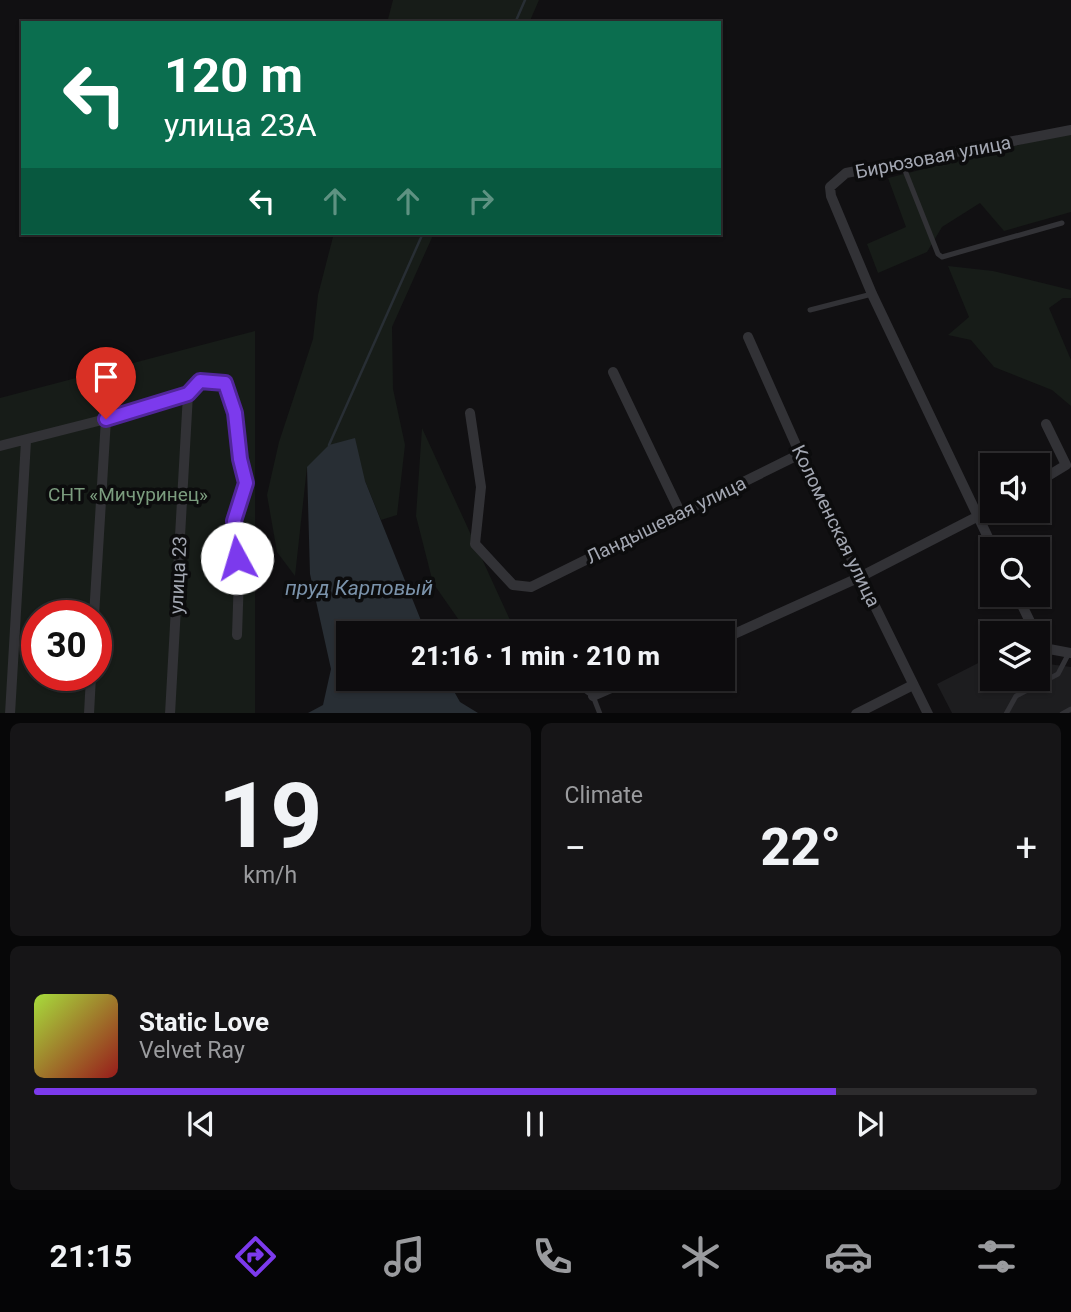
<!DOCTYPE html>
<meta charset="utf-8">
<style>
:root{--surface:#0d0c0e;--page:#161517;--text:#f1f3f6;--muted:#9a9b9e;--line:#2d2c2e;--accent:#7c3aed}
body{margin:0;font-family:Roboto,sans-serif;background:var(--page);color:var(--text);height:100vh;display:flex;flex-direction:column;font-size:26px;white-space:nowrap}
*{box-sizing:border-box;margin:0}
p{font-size:23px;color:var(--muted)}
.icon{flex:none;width:38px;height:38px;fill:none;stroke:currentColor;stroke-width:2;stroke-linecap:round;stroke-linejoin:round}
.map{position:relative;height:713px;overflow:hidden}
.drawer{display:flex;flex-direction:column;gap:10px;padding:10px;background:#070708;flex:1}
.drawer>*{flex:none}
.hud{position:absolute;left:21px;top:21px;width:700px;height:214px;border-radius:0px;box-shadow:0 2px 5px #0004,0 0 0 2px var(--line);background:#0b6e4f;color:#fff;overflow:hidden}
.fabs{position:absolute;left:980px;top:453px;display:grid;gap:14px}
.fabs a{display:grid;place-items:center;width:70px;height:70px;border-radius:0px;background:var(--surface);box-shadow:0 2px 5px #0004,0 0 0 2px var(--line);font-size:35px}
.speed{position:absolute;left:21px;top:600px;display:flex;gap:14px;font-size:35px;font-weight:700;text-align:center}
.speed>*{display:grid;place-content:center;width:91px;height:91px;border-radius:50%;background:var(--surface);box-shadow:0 2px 5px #0004,0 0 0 2px var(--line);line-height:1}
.speed .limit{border:10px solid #d22;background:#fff;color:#111}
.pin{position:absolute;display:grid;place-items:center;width:60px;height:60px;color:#fff;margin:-72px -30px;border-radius:50% 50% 50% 0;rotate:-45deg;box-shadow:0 0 7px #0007}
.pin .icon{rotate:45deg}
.me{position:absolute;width:77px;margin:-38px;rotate:354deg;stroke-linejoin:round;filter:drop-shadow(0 0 5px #0008)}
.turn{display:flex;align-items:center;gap:24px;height:147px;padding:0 28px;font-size:32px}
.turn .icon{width:91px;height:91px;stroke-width:2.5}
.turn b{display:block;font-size:49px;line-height:60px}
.lanes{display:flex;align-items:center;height:66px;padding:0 28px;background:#0003;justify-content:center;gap:35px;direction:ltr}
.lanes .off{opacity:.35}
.big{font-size:52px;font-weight:800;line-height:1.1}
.drawer .card{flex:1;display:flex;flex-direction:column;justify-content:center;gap:10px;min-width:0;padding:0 24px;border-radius:10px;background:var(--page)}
.drawer .dial{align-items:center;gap:0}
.dial b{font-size:91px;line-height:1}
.song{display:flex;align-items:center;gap:21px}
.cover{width:84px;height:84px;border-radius:10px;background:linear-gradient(135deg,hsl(80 70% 55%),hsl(0 70% 35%))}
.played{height:7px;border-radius:4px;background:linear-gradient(90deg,var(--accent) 80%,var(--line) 80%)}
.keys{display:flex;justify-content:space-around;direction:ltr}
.heat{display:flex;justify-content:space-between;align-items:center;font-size:38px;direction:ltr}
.drawer .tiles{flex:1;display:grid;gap:10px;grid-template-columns:1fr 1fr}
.card:last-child{grid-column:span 2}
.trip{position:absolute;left:336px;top:621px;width:399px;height:70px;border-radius:0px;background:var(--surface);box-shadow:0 2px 5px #0004,0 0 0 2px var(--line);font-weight:800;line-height:70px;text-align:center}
.tab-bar{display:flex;height:112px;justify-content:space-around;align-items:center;background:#050506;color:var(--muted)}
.tab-bar .icon{width:49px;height:49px}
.tab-bar .on{color:var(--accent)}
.tab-bar b{font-size:32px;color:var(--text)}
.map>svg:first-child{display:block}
.built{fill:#1d1d1f}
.green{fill:#171c18;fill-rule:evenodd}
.water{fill:#282e34}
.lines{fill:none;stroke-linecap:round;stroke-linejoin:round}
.stream{stroke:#282e34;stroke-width:2.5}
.lane{stroke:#323236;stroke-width:5}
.street{stroke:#323236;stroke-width:10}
.route-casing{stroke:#51269a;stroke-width:18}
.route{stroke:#7c3aed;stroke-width:12}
.labels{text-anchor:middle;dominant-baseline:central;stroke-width:7;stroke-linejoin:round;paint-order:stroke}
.street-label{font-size:19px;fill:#a3a7b2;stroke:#0c0c0d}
.park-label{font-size:19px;fill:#7b9c7e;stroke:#0c0c0d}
.water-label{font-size:21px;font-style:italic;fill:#7b93ab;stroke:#0c0c0d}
</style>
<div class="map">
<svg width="1071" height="714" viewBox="0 0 1071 714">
<rect width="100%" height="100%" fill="#111012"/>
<path class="built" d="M992,656v23h46v-22l10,7 23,3v46h-119l-15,-29z"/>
<path class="green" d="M393,0h146l-10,23h-142z
M1071,132v80l-67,19 -24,-28 -38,24 -15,25 -49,21 -11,-29 39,-17 -18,-49z
M334,233h100l-42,94 1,62 12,56 -8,70 -16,5 -16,-39 -58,-14 -12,109 -18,-24 -10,-57 12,-53 34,-103 5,-44z
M948,266l45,5 78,19v8h-8l-14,10 22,52v46l-19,-16 -58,-23 -23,-27 -23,-5 21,-18z
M255,331v382l-255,1v-316zM37,616h59v60h-59z
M422,428l94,205h-48l-35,-50 -17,-67z"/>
<path class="water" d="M355,438l10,43 61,152 -78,1v45h99l13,23 18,11h-170l15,-8 8,-36 -21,-95 -3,-107 22,-22z"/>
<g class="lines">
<path class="stream" d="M515,23l10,-23
M329,445l94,-212"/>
<path class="lane" d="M902,163l36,91 4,3 120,-34
M810,310l62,-16
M563,628l1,6
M577,679l3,8 13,9 7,18
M1006,714l10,-18 42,-22 11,-21
M1062,714l9,-5"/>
<path class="street" d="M748,337l52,117 128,260
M613,372l67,140
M470,413l11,74 -6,57 38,41 18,2 269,-133
M0,446l106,-27 82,-25 12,-13 25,2 10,30 5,46 6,24 -12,38 5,55 -2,59
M1038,482l28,-17 -20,-41
M994,550l-122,-256 -41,-98 -1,-9 16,-14 225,-43
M1017,595l19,39
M94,616l12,-197
M1038,637l11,12 22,4
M723,639l137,-62 132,-68
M593,696l39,-17
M10,714l16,-273
M89,714l2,-38
M170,714l18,-320
M856,714l57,-29"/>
</g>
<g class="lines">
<g class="route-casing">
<path id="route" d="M106,419l82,-25 12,-13 25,2 10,30 5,46 6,24 -12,38 3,37"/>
</g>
<use href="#route" class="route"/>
</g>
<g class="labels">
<g class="street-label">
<text transform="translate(933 157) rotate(-11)">Бирюзовая улица</text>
<text transform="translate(666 520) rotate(-26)">Ландышевая улица</text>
<text transform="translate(836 526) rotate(64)">Коломенская улица</text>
<text transform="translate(178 575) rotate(-87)">улица 23</text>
</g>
<g class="park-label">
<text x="128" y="494">СНТ «Мичуринец»</text>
</g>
<g class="water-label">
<text x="359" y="588">пруд Карповый</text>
</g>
</g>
</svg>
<div class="fabs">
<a><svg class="icon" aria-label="sound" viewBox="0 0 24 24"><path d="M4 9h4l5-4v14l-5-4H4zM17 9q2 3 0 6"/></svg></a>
<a><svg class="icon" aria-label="search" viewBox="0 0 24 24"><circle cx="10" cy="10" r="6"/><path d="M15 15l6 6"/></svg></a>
<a><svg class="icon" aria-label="layers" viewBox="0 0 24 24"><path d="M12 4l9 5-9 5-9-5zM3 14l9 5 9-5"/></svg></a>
</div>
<div class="speed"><div class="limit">30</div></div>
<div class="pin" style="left:106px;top:419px;background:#d93025"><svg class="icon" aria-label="arrive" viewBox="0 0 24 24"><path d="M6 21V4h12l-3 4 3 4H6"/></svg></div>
<svg class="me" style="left:237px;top:558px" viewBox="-20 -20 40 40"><circle r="19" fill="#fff"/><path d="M0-13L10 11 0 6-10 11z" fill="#7c3aed"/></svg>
<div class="trip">21:16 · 1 min · 210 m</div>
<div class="hud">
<div class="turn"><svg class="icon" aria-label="left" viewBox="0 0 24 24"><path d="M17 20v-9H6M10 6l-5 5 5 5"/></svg><div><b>120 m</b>улица 23А</div></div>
<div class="lanes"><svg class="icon" aria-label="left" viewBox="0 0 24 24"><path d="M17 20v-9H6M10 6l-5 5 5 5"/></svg><svg class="icon off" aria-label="ahead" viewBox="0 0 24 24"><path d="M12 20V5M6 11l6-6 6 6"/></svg><svg class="icon off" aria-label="ahead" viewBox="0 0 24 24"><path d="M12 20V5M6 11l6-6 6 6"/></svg><svg class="icon off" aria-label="right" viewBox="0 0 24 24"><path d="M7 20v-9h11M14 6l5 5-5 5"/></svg></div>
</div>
</div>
<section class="drawer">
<div class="tiles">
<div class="card dial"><b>19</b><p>km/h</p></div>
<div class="card"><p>Climate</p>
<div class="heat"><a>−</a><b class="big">22°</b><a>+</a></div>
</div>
<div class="card">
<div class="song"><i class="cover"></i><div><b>Static Love</b><p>Velvet Ray</p></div></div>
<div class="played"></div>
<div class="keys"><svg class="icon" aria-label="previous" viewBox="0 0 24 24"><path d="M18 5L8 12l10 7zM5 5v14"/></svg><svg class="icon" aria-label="pause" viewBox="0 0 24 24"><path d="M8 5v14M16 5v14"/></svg><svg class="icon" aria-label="next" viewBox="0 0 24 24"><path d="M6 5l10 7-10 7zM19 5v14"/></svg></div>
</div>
</div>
</section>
<nav class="tab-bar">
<b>21:15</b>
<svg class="icon on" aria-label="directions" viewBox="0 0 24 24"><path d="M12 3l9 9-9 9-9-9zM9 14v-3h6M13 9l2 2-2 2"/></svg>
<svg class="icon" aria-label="music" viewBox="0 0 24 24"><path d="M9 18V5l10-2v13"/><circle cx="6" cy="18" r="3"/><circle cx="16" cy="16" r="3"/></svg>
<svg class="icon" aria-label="phone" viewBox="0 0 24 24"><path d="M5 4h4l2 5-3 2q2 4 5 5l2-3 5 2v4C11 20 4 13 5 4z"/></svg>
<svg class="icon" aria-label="climate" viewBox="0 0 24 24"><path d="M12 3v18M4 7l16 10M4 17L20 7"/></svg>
<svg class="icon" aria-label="car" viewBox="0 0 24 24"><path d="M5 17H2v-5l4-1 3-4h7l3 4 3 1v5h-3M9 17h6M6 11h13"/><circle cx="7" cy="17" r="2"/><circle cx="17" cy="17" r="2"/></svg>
<svg class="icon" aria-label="filters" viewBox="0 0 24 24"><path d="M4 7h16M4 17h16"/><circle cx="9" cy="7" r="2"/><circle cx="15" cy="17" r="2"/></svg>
</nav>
